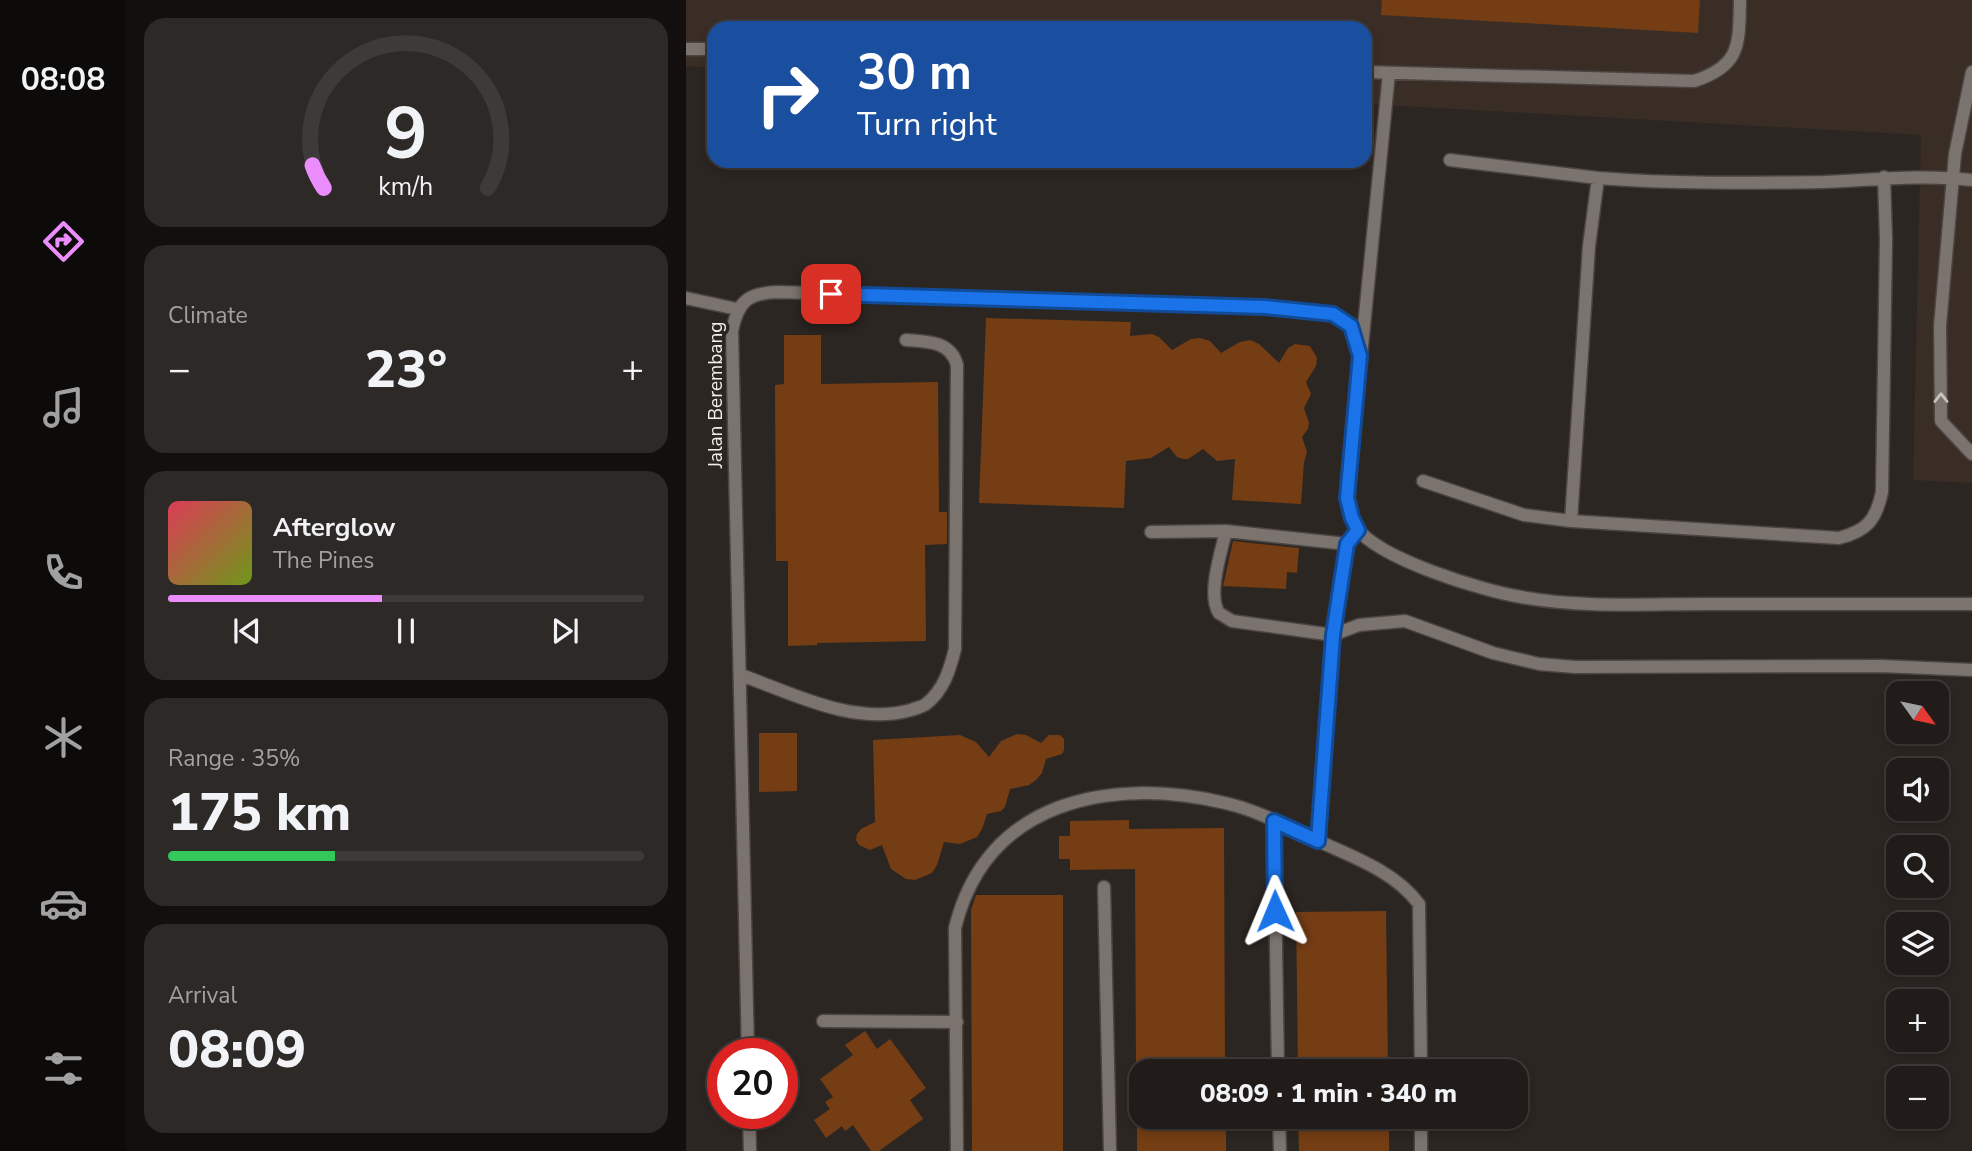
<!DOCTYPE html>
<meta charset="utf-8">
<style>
:root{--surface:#211c1a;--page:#2d2927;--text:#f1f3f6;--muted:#a2a1a2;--line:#3e3a39;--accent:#eb8dfc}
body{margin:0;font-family:"Nunito Sans",sans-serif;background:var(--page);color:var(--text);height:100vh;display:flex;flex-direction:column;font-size:26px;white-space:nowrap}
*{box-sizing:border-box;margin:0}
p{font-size:23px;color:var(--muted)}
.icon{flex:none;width:38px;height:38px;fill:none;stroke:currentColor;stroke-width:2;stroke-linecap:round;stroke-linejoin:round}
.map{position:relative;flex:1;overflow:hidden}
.drawer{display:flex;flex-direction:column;gap:18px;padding:18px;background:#120f0e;width:560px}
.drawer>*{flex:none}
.hud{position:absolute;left:21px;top:21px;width:665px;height:147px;border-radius:21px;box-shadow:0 4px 10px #0003,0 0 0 2px var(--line);background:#1a4fa0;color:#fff;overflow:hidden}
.needle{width:46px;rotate:123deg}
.fabs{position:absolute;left:1200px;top:681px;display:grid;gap:14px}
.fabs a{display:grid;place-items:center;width:63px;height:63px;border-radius:14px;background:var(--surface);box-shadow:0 4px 10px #0003,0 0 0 2px var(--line);font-size:35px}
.speed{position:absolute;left:21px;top:1038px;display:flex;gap:14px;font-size:35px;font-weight:700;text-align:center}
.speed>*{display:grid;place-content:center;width:91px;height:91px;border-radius:50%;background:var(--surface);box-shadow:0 4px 10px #0003,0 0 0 2px var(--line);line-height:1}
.speed .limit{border:10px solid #d22;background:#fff;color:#111}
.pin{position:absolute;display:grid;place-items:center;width:60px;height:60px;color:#fff;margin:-30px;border-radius:14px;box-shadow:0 4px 10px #0006}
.me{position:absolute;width:77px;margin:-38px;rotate:359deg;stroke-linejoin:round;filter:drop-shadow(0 0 5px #0008)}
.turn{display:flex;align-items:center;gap:24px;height:147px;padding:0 35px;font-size:32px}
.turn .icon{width:91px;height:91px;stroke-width:2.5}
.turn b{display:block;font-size:49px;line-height:60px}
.big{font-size:52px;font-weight:800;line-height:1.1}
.drawer .widget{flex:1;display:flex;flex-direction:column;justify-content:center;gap:10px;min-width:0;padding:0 24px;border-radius:21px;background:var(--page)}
.drawer .dial{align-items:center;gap:0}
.dial svg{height:182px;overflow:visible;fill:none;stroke:var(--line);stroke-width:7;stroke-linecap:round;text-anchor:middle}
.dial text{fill:var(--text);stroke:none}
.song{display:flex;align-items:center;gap:21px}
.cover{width:84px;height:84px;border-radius:10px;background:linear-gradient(135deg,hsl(350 70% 55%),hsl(80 70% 35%))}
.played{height:7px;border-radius:4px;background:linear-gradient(90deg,var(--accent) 45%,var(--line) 45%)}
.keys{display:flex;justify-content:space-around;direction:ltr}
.heat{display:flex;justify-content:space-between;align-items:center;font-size:38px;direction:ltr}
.charge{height:10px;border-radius:5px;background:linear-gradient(90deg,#34c759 35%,var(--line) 0)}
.trip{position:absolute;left:443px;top:1059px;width:399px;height:70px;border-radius:21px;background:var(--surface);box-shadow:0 4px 10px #0003,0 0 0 2px var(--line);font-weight:800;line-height:70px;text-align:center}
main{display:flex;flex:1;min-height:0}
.menu{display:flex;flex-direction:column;width:126px;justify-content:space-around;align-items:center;background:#0d0b0a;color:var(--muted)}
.menu .icon{width:49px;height:49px}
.menu .active{color:var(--accent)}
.menu b{font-size:32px;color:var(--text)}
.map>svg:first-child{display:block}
.built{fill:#392d26}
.building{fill:#743d14}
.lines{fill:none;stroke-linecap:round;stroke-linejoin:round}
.service-casing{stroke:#4a4542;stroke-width:15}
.service{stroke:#7b736e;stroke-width:12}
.oneway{stroke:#c9c3c0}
.route-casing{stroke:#114b97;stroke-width:18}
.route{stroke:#1a73e8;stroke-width:12}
.labels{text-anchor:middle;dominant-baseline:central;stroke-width:7;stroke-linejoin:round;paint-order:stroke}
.street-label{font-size:19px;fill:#f3eeec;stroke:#2c2622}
</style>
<main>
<nav class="menu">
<b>08:08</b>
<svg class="icon active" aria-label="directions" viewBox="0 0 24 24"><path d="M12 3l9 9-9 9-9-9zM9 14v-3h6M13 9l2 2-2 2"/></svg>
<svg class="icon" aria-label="music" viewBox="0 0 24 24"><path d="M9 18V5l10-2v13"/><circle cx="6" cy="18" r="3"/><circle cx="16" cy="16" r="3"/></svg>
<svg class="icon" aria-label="phone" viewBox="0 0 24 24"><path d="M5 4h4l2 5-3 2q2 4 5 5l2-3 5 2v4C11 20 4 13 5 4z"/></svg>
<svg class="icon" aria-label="climate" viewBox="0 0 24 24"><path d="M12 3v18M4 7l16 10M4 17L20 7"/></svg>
<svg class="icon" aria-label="car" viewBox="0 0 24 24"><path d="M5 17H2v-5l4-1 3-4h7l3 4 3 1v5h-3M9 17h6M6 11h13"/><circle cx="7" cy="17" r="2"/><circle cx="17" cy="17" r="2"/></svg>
<svg class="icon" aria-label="filters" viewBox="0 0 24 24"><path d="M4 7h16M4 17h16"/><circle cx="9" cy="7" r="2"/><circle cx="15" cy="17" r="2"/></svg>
</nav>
<section class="drawer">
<div class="widget dial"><svg viewBox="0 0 100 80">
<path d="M14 69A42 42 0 1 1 86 69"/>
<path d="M14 69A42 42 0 0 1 9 59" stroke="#eb8dfc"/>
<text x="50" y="56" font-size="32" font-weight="700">9</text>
<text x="50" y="72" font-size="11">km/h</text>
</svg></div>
<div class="widget"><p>Climate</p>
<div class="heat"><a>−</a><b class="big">23°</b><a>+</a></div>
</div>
<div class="widget">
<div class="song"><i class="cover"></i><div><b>Afterglow</b><p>The Pines</p></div></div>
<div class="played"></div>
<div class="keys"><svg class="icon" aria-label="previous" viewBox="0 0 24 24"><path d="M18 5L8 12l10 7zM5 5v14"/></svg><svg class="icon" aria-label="pause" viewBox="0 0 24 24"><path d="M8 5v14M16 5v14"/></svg><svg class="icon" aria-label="next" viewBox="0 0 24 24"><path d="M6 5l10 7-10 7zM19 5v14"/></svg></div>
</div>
<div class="widget"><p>Range · 35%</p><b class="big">175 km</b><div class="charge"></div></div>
<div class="widget"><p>Arrival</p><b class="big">08:09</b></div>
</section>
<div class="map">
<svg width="1286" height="1151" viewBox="0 0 1286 1151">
<rect width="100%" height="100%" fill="#2c2622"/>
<path class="built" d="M0,0h1286v483l-59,-3 8,-345 -556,-31v-76h-651v40l-28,-2z"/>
<path class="building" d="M696,0h318l-2,33 -317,-18z
M300,318l145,4 -1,14 22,-2 7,3 13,13 19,-11 9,-1 10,3 11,12 19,-11 10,-2 9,4 20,19 9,-15 7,-4 15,2 7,12 -1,8 -10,16 5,12 -7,14 5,15 -1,6 -6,8 5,15 -3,10 -3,42 -69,-4 3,-41 -18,2 -14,-12 -15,10h-5l-6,-2 -8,-10 -18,11 -25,3 -2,47 -145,-5z
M98,335h37v49l117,-2 1,130h8v32l-22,1 1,96 -109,2v2l-29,1v-85h-12l-1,-176 9,-1z
M547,541l66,7 -2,25 -10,-1 -1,17 -63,-3z
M73,733h38v58l-38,1z
M331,734l9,1 15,8 8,-8h11l4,4v11l-2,4 -16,5 -4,14 -6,7 -7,5 -19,4 -5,18 -4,4 -14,3 -5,15 -5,8 -17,7 -16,-2 -7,23 -5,8 -17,7 -9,-1 -15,-10 -9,-24 -12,5 -11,-5 -3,-5 1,-6 4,-5 14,-7 -2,-82 87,-5 16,7 13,15 12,-16z
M443,820v9l95,-1 1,243h-89l-1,-202 -65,1v-11h-11v-23h11v-15z
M290,895h87v256h-91l-1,-241z
M700,911l2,160h-90l-2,-159z
M179,1031l12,18 13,-10 36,49 -16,12 13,19 -44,32h-8l-18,-26 -8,6 -3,-5 -16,12 -12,-18 16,-11 -5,-7 8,-5 -13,-18 33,-24 -8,-10z
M451,1116h89v35h-89z
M612,1116h91v35h-90z"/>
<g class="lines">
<g class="service-casing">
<path id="service" d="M0,49h28
M679,72l329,9c47,-15 45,-37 46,-81
M1286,72l-17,82 -15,172 1,95 31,33
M703,73l-42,425c2,10 4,21 10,30 22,31 126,63 164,69 61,11 124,7 186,7 88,0 177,0 265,0
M764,160l148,18
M0,298l51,11
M737,481l101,34 47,6 18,-275 9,-68c75,6 150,5 225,4 50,-2 99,-8 149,-2
M885,521l268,17c28,-7 37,-18 43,-46l4,-252 -2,-63
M672,530l-11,14 -14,91 -15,206c36,16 77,31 101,63l2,167
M540,531c-5,21 -19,64 -7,82l13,8 101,14 26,-10 46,-4 88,32 46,11 36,3 306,-1 91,4
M465,532l75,-1 121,13
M55,675c53,19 113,51 170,35 5,-2 11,-3 15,-6 18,-14 24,-35 29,-55l2,-284c-6,-24 -31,-24 -51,-25
M588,821l4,250
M418,887l6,264
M137,1021l134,1
M62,1054l-16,-723c6,-30 16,-38 46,-39l487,15 68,7 18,12 9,30
M63,1113l1,38
M593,1116l1,35
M271,1151l-2,-223c31,-128 156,-152 270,-125 32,7 63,24 93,38
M735,1151v-35"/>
</g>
<use href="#service" class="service"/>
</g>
<defs><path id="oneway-chevron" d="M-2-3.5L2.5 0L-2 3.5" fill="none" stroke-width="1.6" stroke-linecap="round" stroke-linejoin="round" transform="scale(1.75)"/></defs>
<use class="oneway" href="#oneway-chevron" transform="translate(1255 398) rotate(-90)"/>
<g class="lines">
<g class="route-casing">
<path id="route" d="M145,294l434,13 68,7 18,12 9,30 -13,142 5,20 6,12 -11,14 -14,91 -15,206 -44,-20 1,90"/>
</g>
<use href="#route" class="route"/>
</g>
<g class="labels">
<g class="street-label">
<text transform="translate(30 395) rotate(-90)">Jalan Berembang</text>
</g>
</g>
</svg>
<div class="fabs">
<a><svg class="needle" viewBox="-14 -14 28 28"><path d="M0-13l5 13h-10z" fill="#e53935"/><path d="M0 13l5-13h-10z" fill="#a2a1a2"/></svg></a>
<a><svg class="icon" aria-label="sound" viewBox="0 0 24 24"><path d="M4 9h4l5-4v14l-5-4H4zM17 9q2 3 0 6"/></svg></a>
<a><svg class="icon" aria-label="search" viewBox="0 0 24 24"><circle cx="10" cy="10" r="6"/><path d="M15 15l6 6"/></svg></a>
<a><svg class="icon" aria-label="layers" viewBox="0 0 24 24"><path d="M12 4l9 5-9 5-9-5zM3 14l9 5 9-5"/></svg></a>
<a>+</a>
<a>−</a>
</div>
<div class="speed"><div class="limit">20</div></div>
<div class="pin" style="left:145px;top:294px;background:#d93025"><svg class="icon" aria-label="arrive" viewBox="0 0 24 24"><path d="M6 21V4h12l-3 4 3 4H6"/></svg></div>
<svg class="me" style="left:589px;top:911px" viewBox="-20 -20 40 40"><path d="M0-17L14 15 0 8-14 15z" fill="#1a73e8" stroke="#fff" stroke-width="4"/></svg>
<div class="trip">08:09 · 1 min · 340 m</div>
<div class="hud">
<div class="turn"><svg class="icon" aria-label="right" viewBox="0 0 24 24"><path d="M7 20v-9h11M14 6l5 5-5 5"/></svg><div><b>30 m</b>Turn right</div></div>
</div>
</div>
</main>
